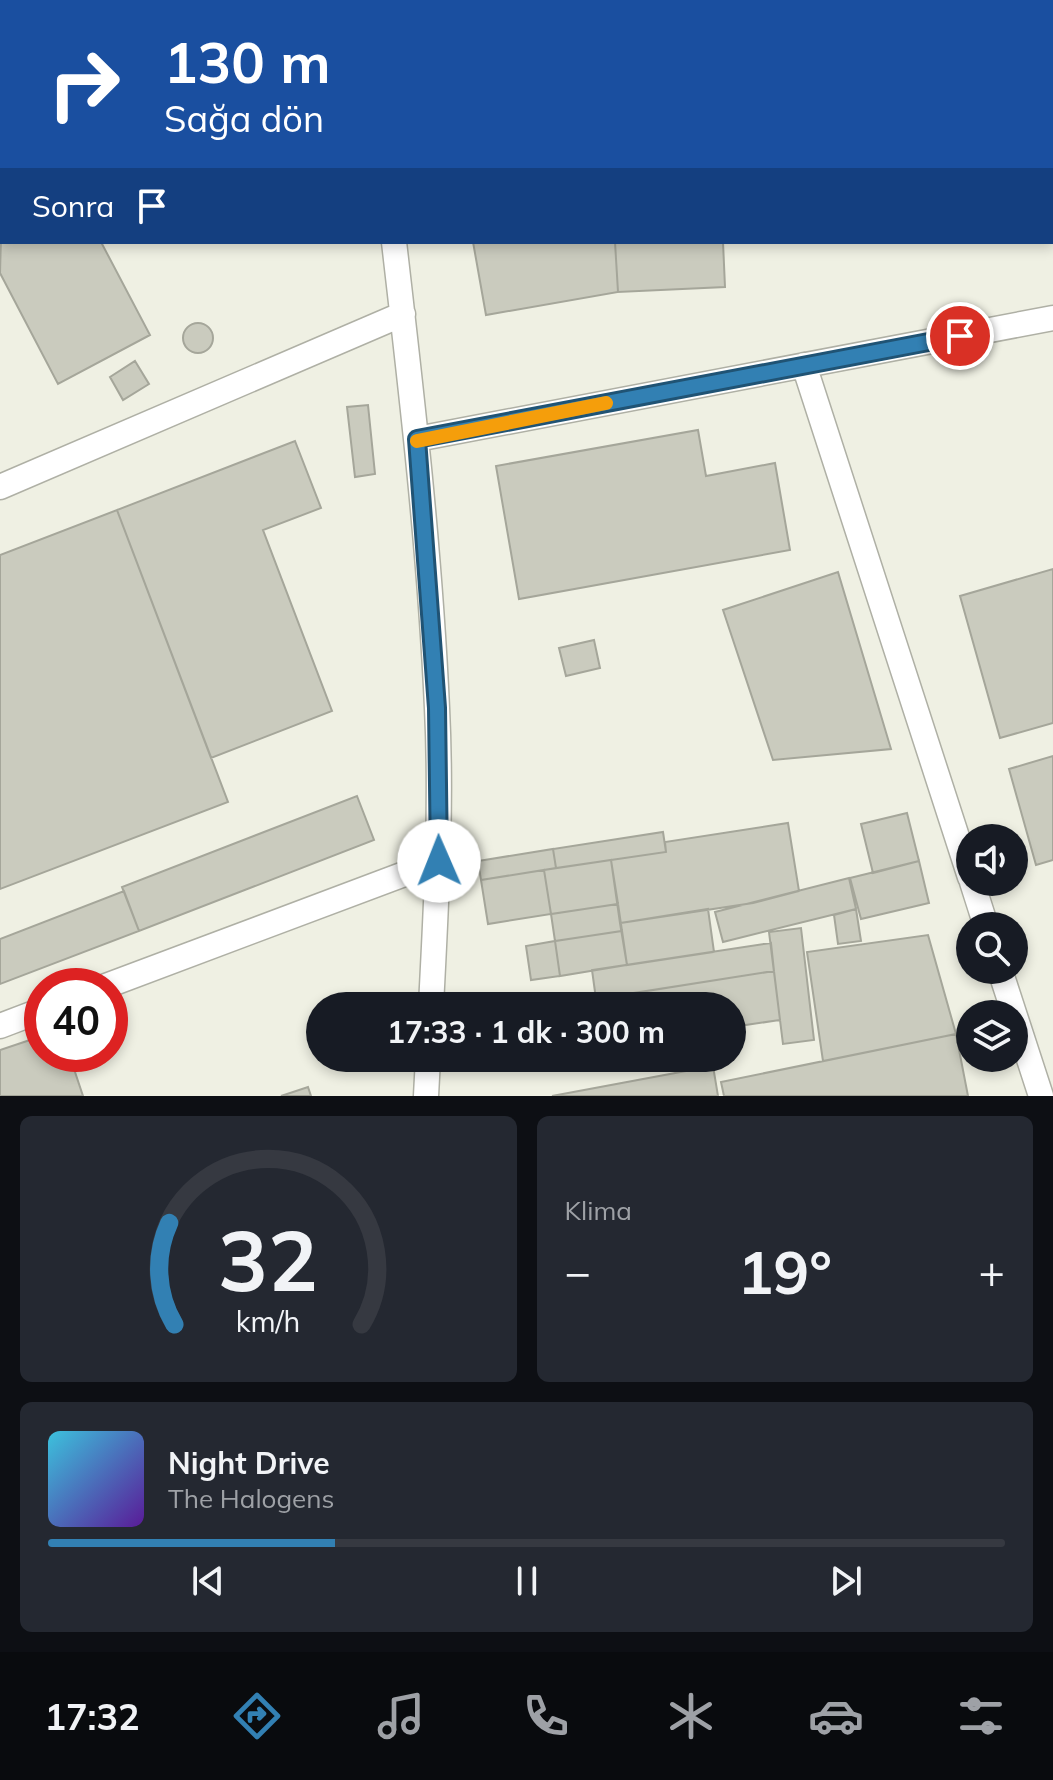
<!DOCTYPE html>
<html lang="tr">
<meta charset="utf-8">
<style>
:root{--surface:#171b24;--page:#242831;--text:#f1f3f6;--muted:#9ea1a6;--line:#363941;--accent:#3280b3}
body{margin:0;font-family:Mulish,sans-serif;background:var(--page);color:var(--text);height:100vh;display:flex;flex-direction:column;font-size:30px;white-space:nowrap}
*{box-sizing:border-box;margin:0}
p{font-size:26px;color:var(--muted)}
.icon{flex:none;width:44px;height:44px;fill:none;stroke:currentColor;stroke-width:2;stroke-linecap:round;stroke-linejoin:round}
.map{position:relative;height:1096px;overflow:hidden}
.panel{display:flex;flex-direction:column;gap:20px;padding:20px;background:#0d0f14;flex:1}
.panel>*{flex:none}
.guide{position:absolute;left:0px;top:0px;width:1054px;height:244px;box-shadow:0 4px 12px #0003;background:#1a4fa0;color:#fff;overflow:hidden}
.tools{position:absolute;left:956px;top:824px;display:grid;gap:16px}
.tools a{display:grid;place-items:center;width:72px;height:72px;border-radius:50%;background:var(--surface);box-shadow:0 4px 12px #0003;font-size:40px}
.speed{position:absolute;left:24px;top:968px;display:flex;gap:16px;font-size:40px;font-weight:700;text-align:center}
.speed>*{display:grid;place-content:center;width:104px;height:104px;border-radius:50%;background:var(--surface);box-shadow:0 4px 12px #0003;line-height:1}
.speed .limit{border:12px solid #d22;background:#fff;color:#111}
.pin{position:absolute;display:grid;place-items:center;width:68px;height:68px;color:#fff;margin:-34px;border:4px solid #fff;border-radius:50%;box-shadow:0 2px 8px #0007}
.me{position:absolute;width:88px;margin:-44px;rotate:359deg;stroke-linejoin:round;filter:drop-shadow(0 0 6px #0008)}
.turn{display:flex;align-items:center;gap:28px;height:168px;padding:0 32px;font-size:36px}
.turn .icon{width:104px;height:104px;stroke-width:2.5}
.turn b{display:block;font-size:56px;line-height:68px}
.then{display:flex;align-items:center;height:76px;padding:0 32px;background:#0003;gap:16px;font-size:30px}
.big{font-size:60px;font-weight:700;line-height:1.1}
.panel .widget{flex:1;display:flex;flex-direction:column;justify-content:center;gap:12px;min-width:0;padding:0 28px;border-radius:12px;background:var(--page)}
.panel .dial{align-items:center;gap:0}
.dial svg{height:208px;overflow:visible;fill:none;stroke:var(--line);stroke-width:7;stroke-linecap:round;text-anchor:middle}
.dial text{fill:var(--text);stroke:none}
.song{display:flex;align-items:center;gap:24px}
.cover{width:96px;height:96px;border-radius:12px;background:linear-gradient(135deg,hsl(190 70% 55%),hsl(270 70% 35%))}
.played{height:8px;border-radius:4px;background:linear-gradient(90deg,var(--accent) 30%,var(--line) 30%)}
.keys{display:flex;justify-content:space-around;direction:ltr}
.heat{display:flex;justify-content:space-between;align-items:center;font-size:44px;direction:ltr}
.panel .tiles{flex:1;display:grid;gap:20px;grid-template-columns:1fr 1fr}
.widget:last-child{grid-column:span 2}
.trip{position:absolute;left:306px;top:992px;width:440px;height:80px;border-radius:40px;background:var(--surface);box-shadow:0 4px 12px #0003;font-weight:700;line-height:80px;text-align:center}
.tab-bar{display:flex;height:128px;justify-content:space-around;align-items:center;background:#090b0e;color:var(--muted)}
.tab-bar .icon{width:56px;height:56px}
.tab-bar .on{color:var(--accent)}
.tab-bar b{font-size:36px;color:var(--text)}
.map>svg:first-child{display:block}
.building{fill:#cacbbe;stroke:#a5a69a;stroke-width:2}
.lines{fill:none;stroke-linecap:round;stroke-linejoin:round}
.minor-casing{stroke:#afb0a5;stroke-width:27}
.minor{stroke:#fff;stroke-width:24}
.route-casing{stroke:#205374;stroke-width:20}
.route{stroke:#3280b3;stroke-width:14}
.slow{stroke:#f59e0b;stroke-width:14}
</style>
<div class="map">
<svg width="1053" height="1096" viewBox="0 0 1053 1096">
<rect width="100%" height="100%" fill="#eff0e3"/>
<path class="building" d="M207,0h54l1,2h-54z
M2,202v40h99l49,93 -92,49 -58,-111z
M473,242h142l3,50 -132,23z
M615,242h108l2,45 -107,5z
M183 338a15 15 0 1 1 30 0a15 15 0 1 1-30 0Z
M135,361l14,23 -26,16 -13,-23z
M368,405l7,69 -20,3 -8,-70z
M698,430l8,46 69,-13 15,87 -271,49 -23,-133z
M295,441l26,67 -58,22 69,181 -121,47 -94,-248z
M117,510l111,292 -228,87v-334z
M1053,569v154l-53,15 -40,-142z
M838,572l53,177 -118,11 -50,-150z
M594,640l6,28 -34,8 -7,-28z
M1053,756v104l-17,5 -27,-96z
M357,796l17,44 -235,91 -17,-44z
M907,813l12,48 -46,12 -12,-49z
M788,823l11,68 -46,12 -133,20 -9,-63 55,-8 -1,-10z
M663,832l3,20 -110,16 -3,-19z
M553,849l3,19 -75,12 -3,-19z
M611,860l7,44 -67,10 -7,-44z
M919,861l10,42 -68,16 -11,-41z
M544,870l7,44 -63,10 -7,-44z
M849,878l7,31 -133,33 -8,-30z
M124,891l15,40 -139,53v-45z
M618,904l4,27 -67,10 -4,-27z
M708,909l6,43 -87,13 -7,-42z
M856,909l5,32 -23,3 -4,-29z
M801,928l13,112 -31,4 -14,-112z
M622,931l5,34 -67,11 -5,-35z
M928,935l28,99 -133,27 -16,-109z
M555,941l5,35 -29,4 -5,-34z
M771,943l3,28 -178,28 -4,-29z
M774,971l6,49 -48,7v-21h-162l-1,-3z
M956,1034l12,62h-244l-3,-14z
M42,1036v18h41l-12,6 12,36h-83v-46z
M713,1066l5,30h-166z
M308,1087l3,9h-30z"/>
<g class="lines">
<g class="minor-casing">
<path id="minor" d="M366,0v2
M394,242c18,155 36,310 43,466 5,100 -1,199 -6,298
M804,365l166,512
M417,439l636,-121
M0,487l403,-173
M972,882l14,44
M1000,970l41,126
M106,986l333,-125
M0,1026l42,-16
M426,1096l2,-38"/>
</g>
<use href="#minor" class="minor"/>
</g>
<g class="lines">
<g class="route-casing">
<path id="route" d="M439,861l-2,-153 -20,-269 543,-103"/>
</g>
<use href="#route" class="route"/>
<path class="slow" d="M417,441l189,-38"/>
</g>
</svg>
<div class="tools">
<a><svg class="icon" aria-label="sound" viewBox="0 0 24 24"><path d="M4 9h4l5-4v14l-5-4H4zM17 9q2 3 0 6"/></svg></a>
<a><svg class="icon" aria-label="search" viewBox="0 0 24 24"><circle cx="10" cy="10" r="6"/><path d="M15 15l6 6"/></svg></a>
<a><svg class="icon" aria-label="layers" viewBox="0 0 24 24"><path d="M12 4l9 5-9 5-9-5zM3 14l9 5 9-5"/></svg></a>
</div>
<div class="speed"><div class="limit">40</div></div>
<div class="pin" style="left:960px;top:336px;background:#d93025"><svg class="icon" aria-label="arrive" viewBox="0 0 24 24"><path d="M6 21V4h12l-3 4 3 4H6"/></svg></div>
<svg class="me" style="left:439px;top:861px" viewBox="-20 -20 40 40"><circle r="19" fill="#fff"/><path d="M0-13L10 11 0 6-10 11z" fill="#3280b3"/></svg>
<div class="trip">17:33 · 1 dk · 300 m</div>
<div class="guide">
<div class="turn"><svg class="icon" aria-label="right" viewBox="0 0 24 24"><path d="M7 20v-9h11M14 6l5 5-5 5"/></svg><div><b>130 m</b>Sağa dön</div></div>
<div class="then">Sonra<svg class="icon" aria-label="arrive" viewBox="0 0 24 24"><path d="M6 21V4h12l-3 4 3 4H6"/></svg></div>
</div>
</div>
<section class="panel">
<div class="tiles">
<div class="widget dial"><svg viewBox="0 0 100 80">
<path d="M14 69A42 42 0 1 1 86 69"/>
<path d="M14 69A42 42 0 0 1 12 30" stroke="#3280b3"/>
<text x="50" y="56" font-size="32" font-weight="700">32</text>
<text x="50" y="72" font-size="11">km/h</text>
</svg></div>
<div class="widget"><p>Klima</p>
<div class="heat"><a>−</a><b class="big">19°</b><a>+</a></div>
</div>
<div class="widget">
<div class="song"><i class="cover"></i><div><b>Night Drive</b><p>The Halogens</p></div></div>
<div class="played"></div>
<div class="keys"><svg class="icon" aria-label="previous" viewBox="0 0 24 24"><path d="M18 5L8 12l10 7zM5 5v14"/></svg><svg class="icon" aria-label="pause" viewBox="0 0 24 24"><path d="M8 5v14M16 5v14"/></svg><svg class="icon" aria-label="next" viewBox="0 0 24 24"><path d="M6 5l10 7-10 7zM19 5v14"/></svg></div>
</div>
</div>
</section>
<nav class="tab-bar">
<b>17:32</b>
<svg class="icon on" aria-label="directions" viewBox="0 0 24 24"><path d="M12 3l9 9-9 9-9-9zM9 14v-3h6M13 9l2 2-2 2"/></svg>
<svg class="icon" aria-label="music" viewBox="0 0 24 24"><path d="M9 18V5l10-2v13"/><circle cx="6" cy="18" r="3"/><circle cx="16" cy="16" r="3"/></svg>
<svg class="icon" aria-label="phone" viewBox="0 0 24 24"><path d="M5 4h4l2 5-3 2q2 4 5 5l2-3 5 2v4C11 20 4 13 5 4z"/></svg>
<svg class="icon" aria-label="climate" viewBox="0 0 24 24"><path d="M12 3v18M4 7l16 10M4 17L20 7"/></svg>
<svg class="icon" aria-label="car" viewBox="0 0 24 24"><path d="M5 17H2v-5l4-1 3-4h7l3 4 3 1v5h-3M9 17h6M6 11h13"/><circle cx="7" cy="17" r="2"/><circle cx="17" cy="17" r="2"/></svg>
<svg class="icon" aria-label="filters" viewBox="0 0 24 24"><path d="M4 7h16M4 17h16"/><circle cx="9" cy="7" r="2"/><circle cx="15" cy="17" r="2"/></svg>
</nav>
